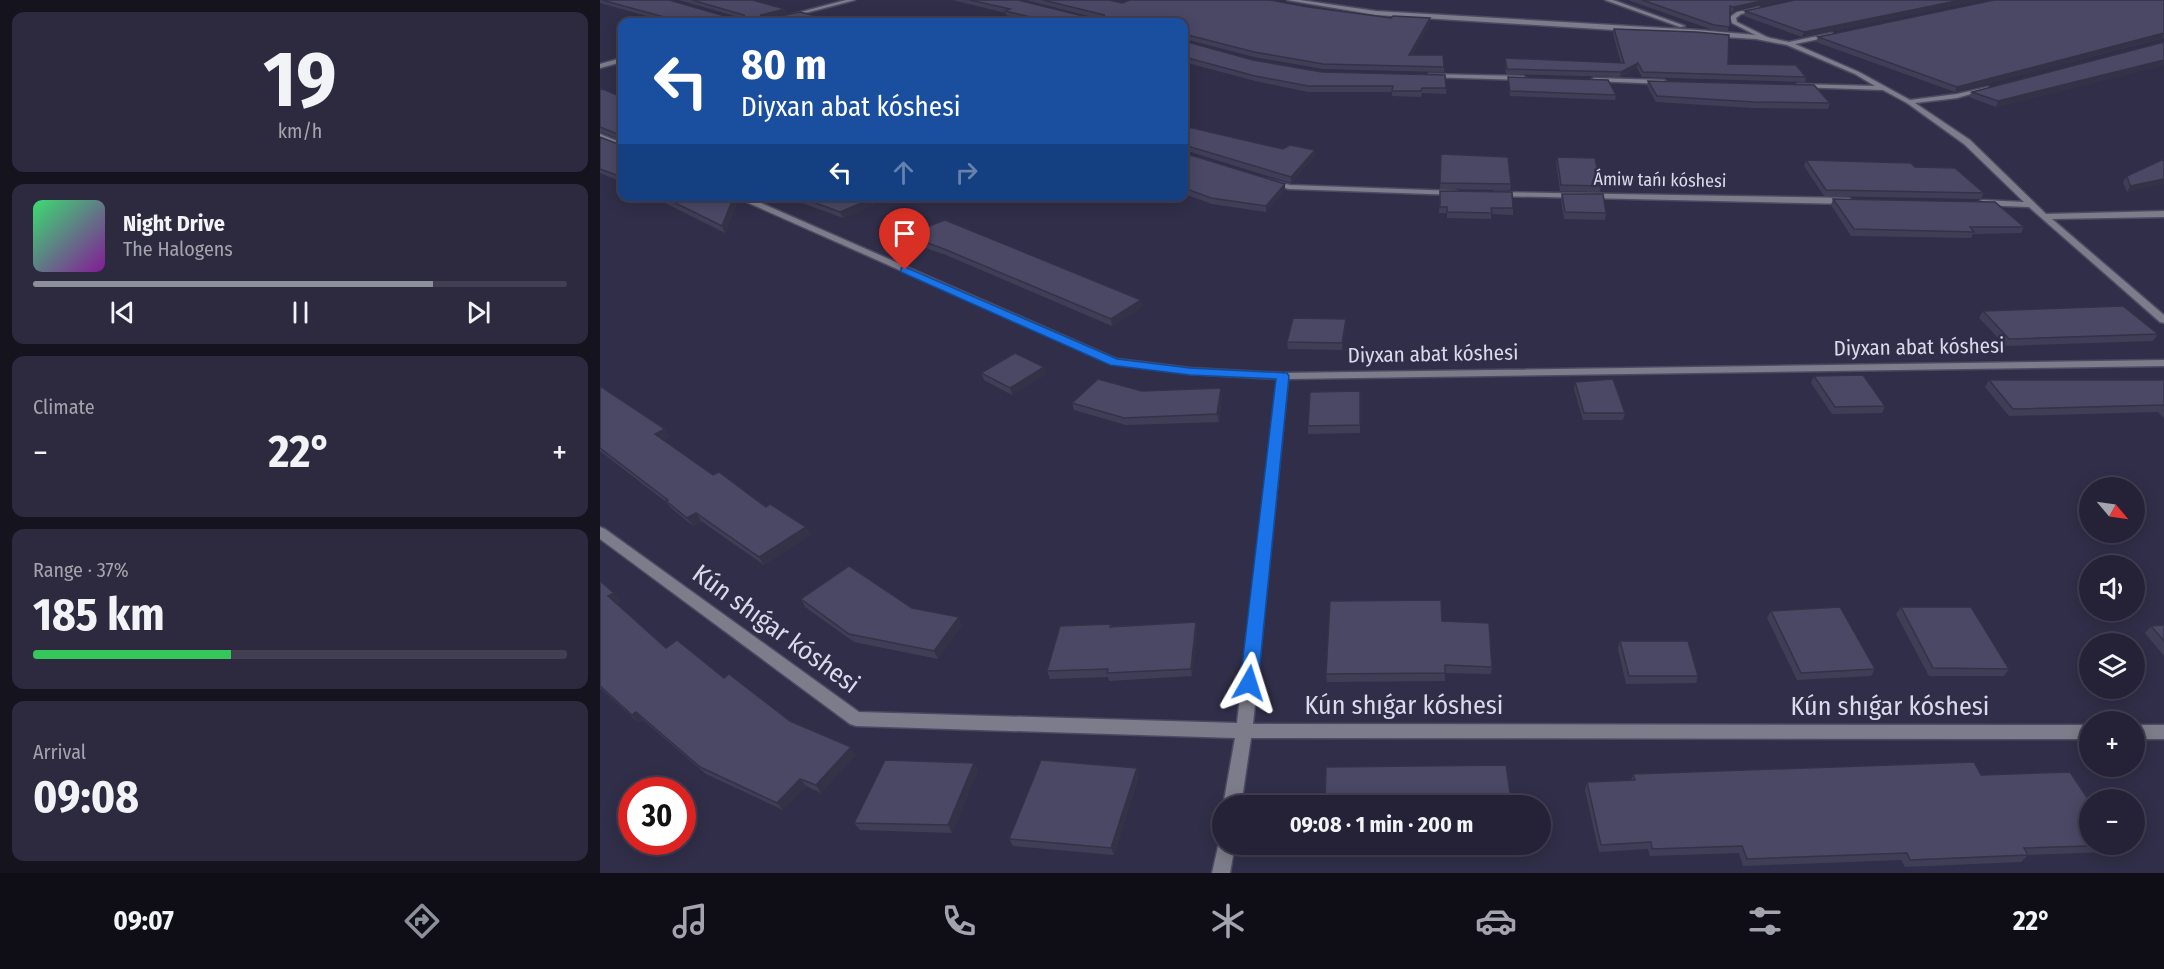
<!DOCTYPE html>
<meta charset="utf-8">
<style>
:root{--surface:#252237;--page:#2d2a3f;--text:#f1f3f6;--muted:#a3a4ad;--line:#423f52;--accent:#8c9099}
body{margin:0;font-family:"Fira Sans Condensed",sans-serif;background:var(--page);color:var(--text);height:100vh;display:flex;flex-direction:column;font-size:22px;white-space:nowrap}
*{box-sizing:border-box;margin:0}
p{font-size:20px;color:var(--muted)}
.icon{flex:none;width:33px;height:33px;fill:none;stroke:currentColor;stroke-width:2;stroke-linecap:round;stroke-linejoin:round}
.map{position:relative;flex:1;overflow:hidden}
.side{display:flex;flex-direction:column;gap:12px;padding:12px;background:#14131e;width:600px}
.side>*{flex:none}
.banner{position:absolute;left:18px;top:18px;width:570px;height:183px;border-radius:12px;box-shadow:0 3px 15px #0003,0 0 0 2px var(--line);background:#1a4fa0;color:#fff;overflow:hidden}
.needle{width:39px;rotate:119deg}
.buttons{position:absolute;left:1479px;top:477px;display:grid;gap:12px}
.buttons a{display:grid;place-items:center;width:66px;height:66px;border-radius:50%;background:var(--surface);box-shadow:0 3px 15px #0003,0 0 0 2px var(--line);font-size:30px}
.speed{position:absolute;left:18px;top:777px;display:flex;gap:12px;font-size:30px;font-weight:700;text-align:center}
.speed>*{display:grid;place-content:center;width:78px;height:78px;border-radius:50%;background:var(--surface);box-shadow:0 3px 15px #0003,0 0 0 2px var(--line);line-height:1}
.speed .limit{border:9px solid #d22;background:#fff;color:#111}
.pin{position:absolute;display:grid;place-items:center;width:51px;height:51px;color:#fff;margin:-62px -26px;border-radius:50% 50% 50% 0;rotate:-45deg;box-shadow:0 0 6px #0007}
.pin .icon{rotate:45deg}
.me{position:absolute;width:66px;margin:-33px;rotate:6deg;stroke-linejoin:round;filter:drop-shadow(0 0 4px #0008)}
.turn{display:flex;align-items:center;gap:21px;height:126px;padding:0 24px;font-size:27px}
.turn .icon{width:78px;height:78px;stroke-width:2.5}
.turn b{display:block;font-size:42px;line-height:51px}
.lanes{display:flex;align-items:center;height:57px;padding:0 24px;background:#0003;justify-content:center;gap:30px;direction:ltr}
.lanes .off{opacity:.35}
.big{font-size:45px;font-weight:700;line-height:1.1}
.side .widget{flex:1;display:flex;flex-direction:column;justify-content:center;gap:9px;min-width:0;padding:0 21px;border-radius:12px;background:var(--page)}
.side .dial{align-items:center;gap:0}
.dial b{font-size:78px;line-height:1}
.song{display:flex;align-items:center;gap:18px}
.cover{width:72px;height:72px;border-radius:9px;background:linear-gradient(135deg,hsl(140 70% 55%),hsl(290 70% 35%))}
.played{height:6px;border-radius:3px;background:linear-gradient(90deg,var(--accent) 75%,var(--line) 75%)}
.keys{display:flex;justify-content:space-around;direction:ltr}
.heat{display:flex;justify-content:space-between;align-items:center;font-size:33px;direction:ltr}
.charge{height:9px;border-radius:4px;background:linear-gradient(90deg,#34c759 37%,var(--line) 0)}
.trip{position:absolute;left:612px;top:795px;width:339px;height:60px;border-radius:30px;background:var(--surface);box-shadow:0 3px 15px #0003,0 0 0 2px var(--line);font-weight:700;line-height:60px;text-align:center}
.menu{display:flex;height:96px;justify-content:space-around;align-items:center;background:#0f0e16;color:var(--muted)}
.menu .icon{width:42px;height:42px}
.menu .on{color:var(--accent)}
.menu b{font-size:27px;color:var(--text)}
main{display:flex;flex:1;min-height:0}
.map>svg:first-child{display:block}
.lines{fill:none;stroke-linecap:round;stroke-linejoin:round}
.service-casing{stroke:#4c4a63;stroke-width:3}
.minor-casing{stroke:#4c4a63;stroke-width:3}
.service{fill:#7d7c8a;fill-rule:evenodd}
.minor{fill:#7d7c8a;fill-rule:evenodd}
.wall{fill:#403e57}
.shaded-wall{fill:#343247}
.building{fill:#4a4865;stroke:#343247;stroke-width:1.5}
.route{fill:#1a73e8;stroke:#114b97;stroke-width:1.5}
.labels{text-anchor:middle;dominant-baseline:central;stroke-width:5;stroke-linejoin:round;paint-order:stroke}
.far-street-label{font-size:18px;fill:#dbdaec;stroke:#312e49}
.street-label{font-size:21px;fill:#dbdaec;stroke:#312e49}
.near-street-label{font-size:26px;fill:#dbdaec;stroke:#312e49}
</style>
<main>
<section class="side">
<div class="widget dial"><b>19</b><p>km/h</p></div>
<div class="widget">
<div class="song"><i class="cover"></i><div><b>Night Drive</b><p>The Halogens</p></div></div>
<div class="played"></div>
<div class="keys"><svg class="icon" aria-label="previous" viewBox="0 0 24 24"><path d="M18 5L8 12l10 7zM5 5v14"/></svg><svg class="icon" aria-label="pause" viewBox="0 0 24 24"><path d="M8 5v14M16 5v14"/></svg><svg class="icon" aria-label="next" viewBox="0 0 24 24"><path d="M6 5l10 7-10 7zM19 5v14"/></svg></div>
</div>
<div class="widget"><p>Climate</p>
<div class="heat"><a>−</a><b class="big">22°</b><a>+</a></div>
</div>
<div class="widget"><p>Range · 37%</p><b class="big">185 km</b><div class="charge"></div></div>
<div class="widget"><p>Arrival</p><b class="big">09:08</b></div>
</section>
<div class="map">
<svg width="1564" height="873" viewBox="0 0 1564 873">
<rect width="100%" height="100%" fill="#312e49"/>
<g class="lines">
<g class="service-casing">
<path id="service" d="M1159,7l2,3 -20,4 -5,4 1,4 34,17v2h-4l-35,-18 -2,-6 7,-5z"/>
</g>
<g class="minor-casing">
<path id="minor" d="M246,0h9l-84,22h-8z
M687,0h13l76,11 322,19 58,5 33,7 43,-9 2,3 -39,8 64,28 51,28 47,-6 31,-7v2l-31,9 -42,5 55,37 76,74 118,-3v6l-112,2 112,96v8l-4,-1 -131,-115 -49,-2v-4l3,-1 41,2 -60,-58 -57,-41 -24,-13 -87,-3v-2l2,-1 77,2 -20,-12 -68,-29 -31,-6 -380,-24z
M1005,0h8l72,26 -5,1z
M22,58v4l-22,6v-4z
M829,74l94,2 3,2 -3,2 -96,-3 -1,-1z
M994,78l70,2 3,2 -3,2 -72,-3 -1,-1z
M0,134l22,9v5l-22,-9z
M667,179l23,6 166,6 4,2 -4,2 -167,-6 -22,-6z
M894,192l355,6 4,3 -4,3 -352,-8h-3z
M133,196h12l372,163 73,9 93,5 881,-13v6l-876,13 -35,345 837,1v14l-839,-1 -10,68h-18l12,-68 -379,-12 -6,-2 -250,-185v-12l5,2 254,183 378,11 40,-344 -87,-5 -79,-10z
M1534,725h30v14h-30z
M622,836v8h13l-5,29h-18l8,-35z"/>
</g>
<use href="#service" class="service"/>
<use href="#minor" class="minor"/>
</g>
<path class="wall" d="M0,0l135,19 6,-1 -62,-18h73l33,9 2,4 -16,4 67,5h-170l-68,-19z
M352,0h66l77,19h5l-74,-19h83l13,3 186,4 83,11h39v5l-18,32 32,12v5l-121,-3 -69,-12 -69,-18 -1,2 69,19 69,12 124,16v6l-24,-1 -1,4 -29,-1v-4h-84l-53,-11 -71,-19v-40h-150l-28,-7v-2z
M1028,0h155l-50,12 -3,-1 -2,21 -15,-2z
M1381,0l-179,37 -58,-21 1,-5z
M1564,0v38l-209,54 -139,-50 2,-5z
M1014,29l114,35 78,13 -1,5 -163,-5 -5,-9 -17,9 -114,-3 -1,-11v-5l116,5 -8,-29z
M1564,42v23l-168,42 -27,-10 3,-5z
M908,77l108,18 -1,5 -105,-4 -2,-14z
M1048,81l182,22 -2,6 -75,-1 -97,-6 -9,-16z
M0,88l22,9v85l-22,-9v-36l18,7 3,-2v-2l-20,-8h-1z
M584,122l5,2v3l126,29 -24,27 -107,-33z
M584,153l101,31v6l-19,22 -54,-8 -28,-10z
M841,154l70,30 -1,6 -70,-1z
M957,157l44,29 -1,6 -40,-1 -4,-28z
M1564,159l-37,33 -4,-10 4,-6z
M1206,160l178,33 -3,6 -157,-3 -20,-30z
M840,191l73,17v7l-22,-1v5l-44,-1v-5h-8z
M962,194l44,19 -1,7 -41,-1 -3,-19z
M51,196h85l2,5 -13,32z
M183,196h82l9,9 -31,13z
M1233,199l191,28 -3,6 -48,1 -2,4 -120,-2 -20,-31z
M306,235l235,65 1,7 -30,19 -166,-71 -38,-13z
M1383,311l175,23 -5,7 -147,5 -27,-28z
M746,319v7l-4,24 -54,-1 -1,-7z
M444,367l2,7 -34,21 -28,-15 -3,-7z
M1214,376l71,30 -3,7 -50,1 -21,-31z
M1389,380h175v38l-6,-6 -149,4 -24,-29z
M975,382l50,31 -2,7h-40l-9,-31z
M0,386l65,43 4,8 -6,3 50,35 98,59 -47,31 -63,-44 -8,5 -22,-18 -5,-6 -66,-51z
M542,391l80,4 -3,27 -93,3 -52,-15 -2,-7z
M760,391v42l-52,1v-8z
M0,581l20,19 -4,3 50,45 58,30 66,43 66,34 -35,38 -15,-7 -23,24 -77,-36 -63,-54 -4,3 -39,-35z
M201,599l111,9 50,17 -24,34 -84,-17 -49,-35z
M1301,607l108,62 -5,7h-75l-33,-62z
M1171,611l104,58 -4,7 -74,4 -30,-62z
M842,621l50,46 -1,7 -46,-1v8l-118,1 -1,-8z
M596,622l1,8 -5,46 -83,5 -1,-4 -58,2 -3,-8 64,-47 1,2z
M1564,625v31l-19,-23 6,-7z
M1020,641l78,35 -2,7 -70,1 -8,-35z
M374,763l4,7 -26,63 -92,-3 -6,-7z
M1033,774l348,1 137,70 -8,7 -82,3 -7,7 -116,5 -4,-7 -158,6 -4,-13 -89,3 -2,-7 -49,3 -14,-62 2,-8 44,-2z
M539,775l-25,80 -101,-9 -4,-7z"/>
<path class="shaded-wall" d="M1166,0h17l-50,12 1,-5z
M1361,0h20l-179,37 2,-5z
M185,9l2,4 -25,7 -3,-2 2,-3z
M830,18v5l-21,37v-5z
M1564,33l-1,5 -208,54 2,-5z
M1564,59v6l-168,42 2,-6z
M1038,63l-1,5 -17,9 1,-5z
M715,150v6l-24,27v-6z
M1564,179v5l-37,8 3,-6z
M685,184v6l-19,22v-6z
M134,196h2l2,5 -13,32 -3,-7z
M271,199l3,6 -31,13 -3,-6z
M541,300l1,7 -30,19 -1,-7z
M746,319v7l-4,24v-7z
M444,367l2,7 -34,21 -2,-7z
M621,388l1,7 -3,27 -2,-8z
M65,429l4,8 -9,4 -5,-7z
M96,513l5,8 -8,5 -6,-8z
M206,527l5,7 -47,31 -5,-8z
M14,593l6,7 -6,4 -6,-8z
M359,617l3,8 -24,34 -4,-8z
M596,622l1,8 -5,46 -1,-7z
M36,712l7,8 -4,3 -7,-8z
M251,747l5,8 -35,38 -5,-8z
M374,763l4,7 -26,63 -4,-8z
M537,768l2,7 -25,80 -3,-7z
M200,779l6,7 -23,24 -6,-7z"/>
<path class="building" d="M2,0h67l66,19 10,-1 -1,-3 -52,-15h60l33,9 -24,6 -2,3 2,2 39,-8 38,10h-156z
M370,0h48l77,19 10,-1 -1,-3 -61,-15h66l13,3 8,-3h140l38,7 83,11 2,-2 37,2 -21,37h34l1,12 -121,-3 -69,-12 -70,-18v1v-13h-133l-46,-11 5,-2z
M1042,0h124l-32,7 -4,-1v21l-16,-2z
M1195,0h166l-157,32 -59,-21z
M1394,0h170v33l-207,54 -139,-50z
M1014,29l82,3 33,3 -1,29 68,1 10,12 -163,-5 -5,-9 -17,9 -114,-3 -2,-11 119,5z
M584,41l69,19 69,12 123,3 1,13h-24l-1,3h-29l1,-5h-85l-53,-10 -71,-19z
M1564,42v18l-166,41 -26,-9z
M908,77l100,3 8,15 -106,-4z
M1048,81l166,4 16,18 -76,-1 -97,-6z
M0,88l22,9v80l-22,-8v-32l18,7 3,-2 -1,-7 -20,-8z
M584,122l5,2 -5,2 99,23 7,-4 25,5 -24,27 -107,-32z
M584,153l101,31 -19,22 -55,-8 -27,-10z
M841,154l67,3 3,27 -71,-1z
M957,157l38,1 6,28 -40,-1z
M1564,159v20l-34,7 -3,-10z
M1206,160l105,3 4,4 40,1 29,25 -158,-3z
M840,191l72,1 1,16h-22l1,5 -45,-1v-5h-7z
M962,194h41l3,19 -41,-1z
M61,196h73l-12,30z
M197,196h68l6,3 -31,13z
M1233,199l162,3 29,25h-54l4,5 -120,-3z
M345,220l196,80 -30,19 -167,-70 -38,-14z
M1523,306l35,28 -149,5 -26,-28z
M693,318l53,1 -4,24 -55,-1z
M415,353l29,14 -34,21 -29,-15z
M1263,375l22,31 -50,1 -21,-31z
M498,379l44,12 79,-3 -4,26 -93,4 -52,-15z
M1013,379l12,34h-41l-9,-31z
M1389,380h175v26l-1,-1 -150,4z
M0,386l65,43 -10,5 58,41 6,-3 47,35 4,-3 36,23 -47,30 -63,-44 -9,5 -21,-17 2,-1 -68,-52z
M760,391v34l-52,1 2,-34z
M249,566l63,42 47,9 -25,34 -85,-17 -48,-35z
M0,581l14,12 -6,3 58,52 11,-8 47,38 5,-4 61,47 61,26 -35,38 -16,-6 -23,24 -77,-36 -64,-55 -4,3 -32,-29z
M841,600l1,21 47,2 3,44 -47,-2v8l-119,1 4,-73z
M1240,607l35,62 -74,4 -30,-62z
M1301,607h70l38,62 -76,-1z
M596,622l-5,47 -84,4 1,-4 -61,2 13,-45 51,-2 -1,3z
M1564,625v16l-13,-15z
M1020,641h68l10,35h-69z
M285,760l89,3 -26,62 -94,-2z
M441,760l96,8 -26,80 -102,-9z
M1374,762l7,13 89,-3 20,30v42l28,1 -94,3 4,7 -118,5 -3,-7 -160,6 -5,-13 -90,3 -1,-7 -50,3 -14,-63 48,-2 -2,-6z
M906,765l6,41h-187l1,-39z"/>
<path class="route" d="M305,267l212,92 73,9 97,5 2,3 -31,307 -3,6 -6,2 -6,-2 -3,-6 36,-304 -86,-4 -80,-10 -209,-93v-4z"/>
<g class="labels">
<g class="far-street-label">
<text transform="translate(1060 180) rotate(1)">Ámiw tańı kóshesi</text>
</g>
<g class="street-label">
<text transform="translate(1319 347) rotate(-1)">Diyxan abat kóshesi</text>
<text transform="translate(833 354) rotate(-1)">Diyxan abat kóshesi</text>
</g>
<g class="near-street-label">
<text transform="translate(176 629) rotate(36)">Kún shıǵar kóshesi</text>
<text x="804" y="705">Kún shıǵar kóshesi</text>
<text x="1290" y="706">Kún shıǵar kóshesi</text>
</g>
</g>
</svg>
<div class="buttons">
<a><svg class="needle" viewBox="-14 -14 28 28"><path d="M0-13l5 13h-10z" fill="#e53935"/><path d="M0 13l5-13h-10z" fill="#a3a4ad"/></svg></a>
<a><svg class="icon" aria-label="sound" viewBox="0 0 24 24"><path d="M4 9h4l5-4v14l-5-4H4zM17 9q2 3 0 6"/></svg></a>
<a><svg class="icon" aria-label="layers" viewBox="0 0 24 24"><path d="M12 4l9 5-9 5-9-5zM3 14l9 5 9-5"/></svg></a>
<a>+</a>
<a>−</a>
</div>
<div class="speed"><div class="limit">30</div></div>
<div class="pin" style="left:305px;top:270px;background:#d93025"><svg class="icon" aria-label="arrive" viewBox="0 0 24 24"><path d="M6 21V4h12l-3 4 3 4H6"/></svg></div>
<svg class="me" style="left:649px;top:683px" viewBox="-20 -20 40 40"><path d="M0-17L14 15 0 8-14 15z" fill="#1a73e8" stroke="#fff" stroke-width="4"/></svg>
<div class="trip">09:08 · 1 min · 200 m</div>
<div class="banner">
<div class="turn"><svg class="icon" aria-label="left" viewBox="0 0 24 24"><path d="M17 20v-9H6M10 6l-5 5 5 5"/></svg><div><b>80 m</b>Diyxan abat kóshesi</div></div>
<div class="lanes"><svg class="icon" aria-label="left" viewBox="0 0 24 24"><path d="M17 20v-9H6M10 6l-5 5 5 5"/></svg><svg class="icon off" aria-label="ahead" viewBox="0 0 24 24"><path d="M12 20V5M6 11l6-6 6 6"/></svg><svg class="icon off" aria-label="right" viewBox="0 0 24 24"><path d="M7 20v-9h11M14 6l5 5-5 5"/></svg></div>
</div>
</div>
</main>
<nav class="menu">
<b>09:07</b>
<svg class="icon on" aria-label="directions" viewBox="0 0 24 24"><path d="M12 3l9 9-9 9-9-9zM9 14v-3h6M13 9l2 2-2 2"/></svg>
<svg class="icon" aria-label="music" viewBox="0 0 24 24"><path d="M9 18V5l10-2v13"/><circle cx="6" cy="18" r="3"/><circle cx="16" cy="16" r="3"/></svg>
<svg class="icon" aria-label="phone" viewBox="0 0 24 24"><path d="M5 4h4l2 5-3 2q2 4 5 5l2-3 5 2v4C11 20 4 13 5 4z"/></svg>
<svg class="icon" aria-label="climate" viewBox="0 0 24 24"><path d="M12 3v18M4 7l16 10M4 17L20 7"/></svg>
<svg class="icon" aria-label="car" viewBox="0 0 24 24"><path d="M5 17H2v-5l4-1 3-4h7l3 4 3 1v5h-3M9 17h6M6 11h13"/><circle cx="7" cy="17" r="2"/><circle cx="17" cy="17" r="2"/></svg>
<svg class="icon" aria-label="filters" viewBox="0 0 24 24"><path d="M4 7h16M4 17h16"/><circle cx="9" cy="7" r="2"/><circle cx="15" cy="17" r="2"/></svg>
<b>22°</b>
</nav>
